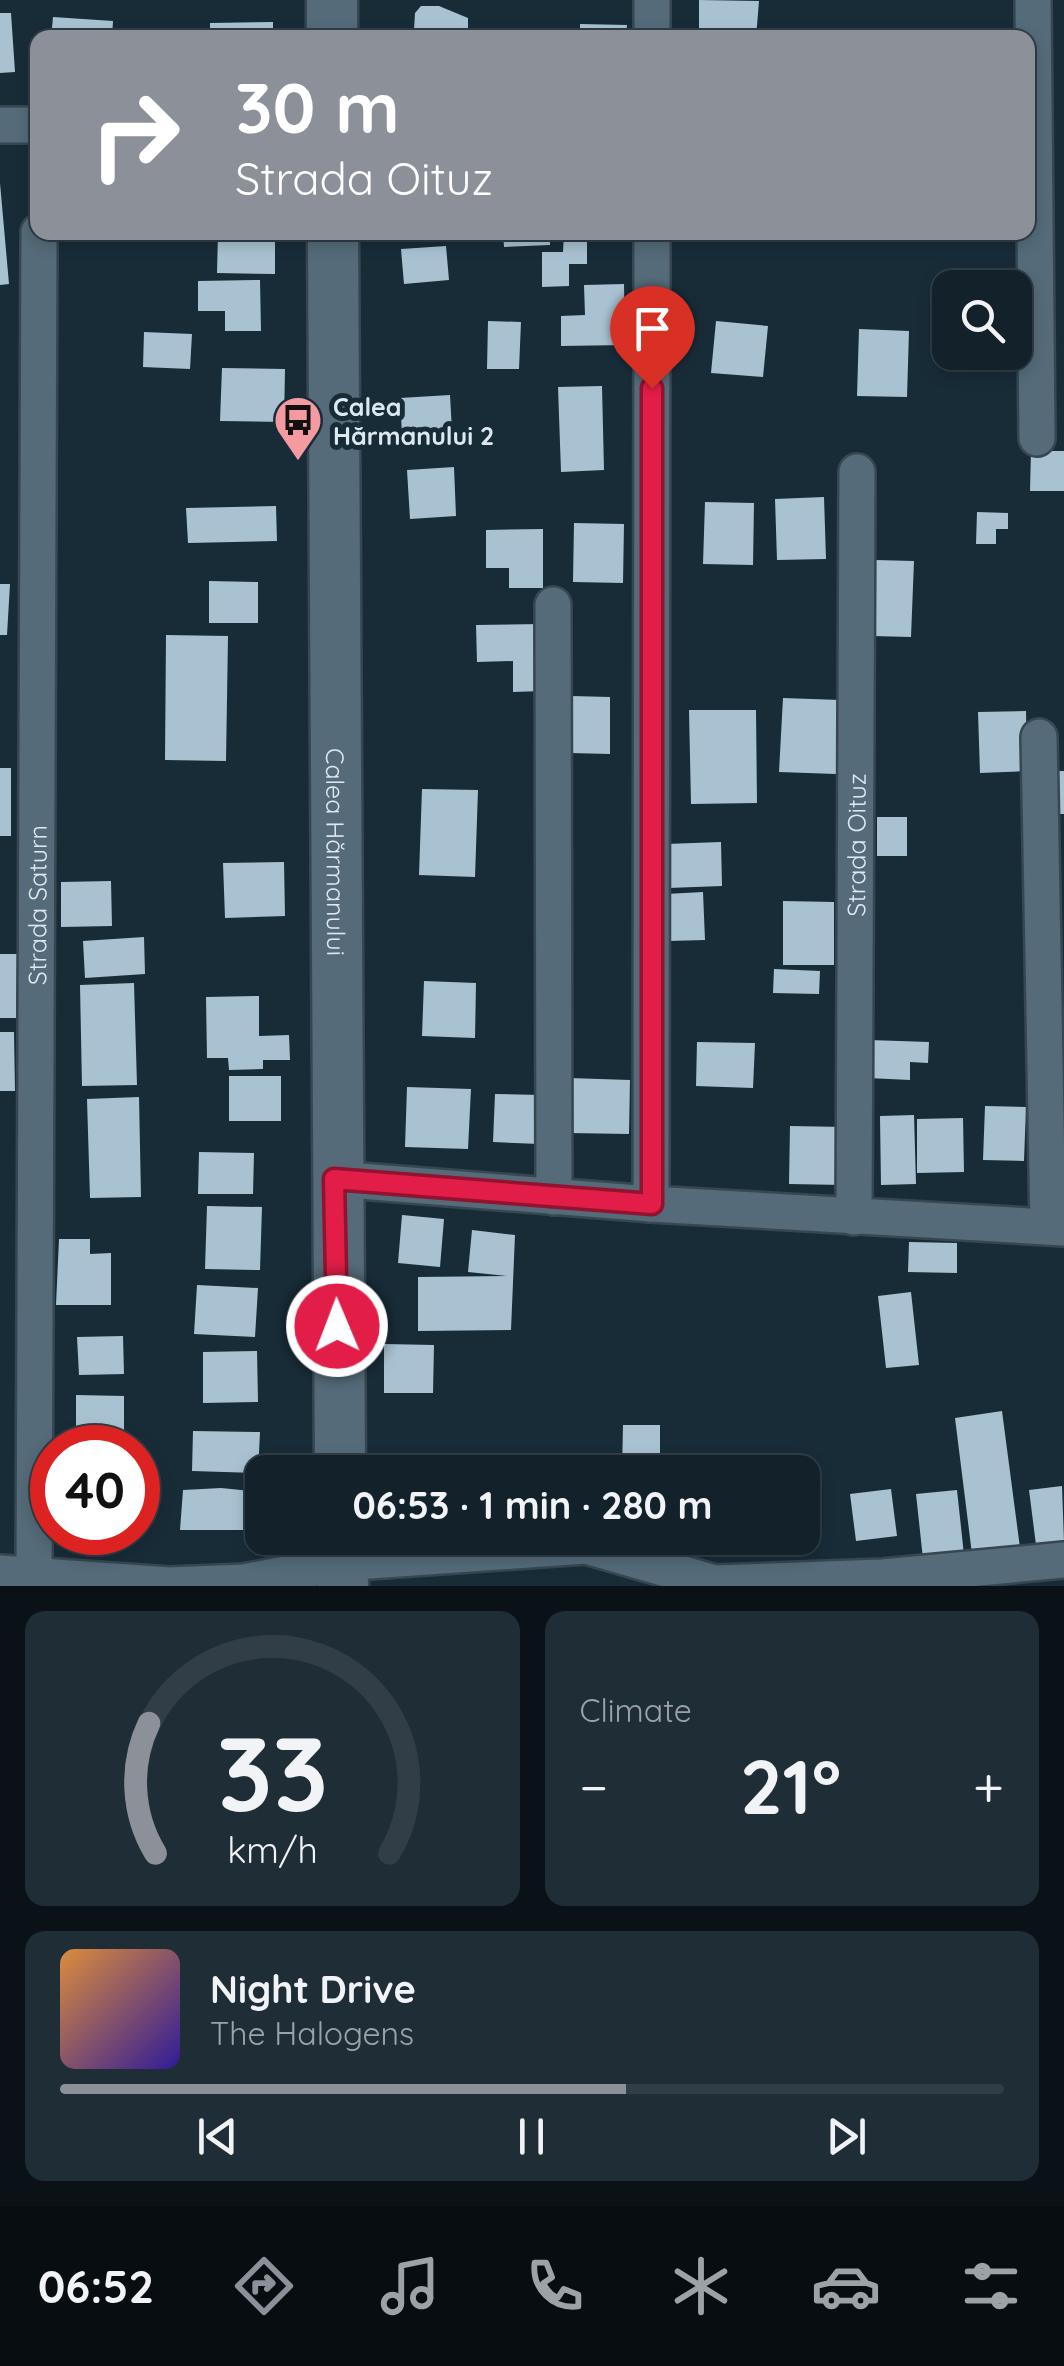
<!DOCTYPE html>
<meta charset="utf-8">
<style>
:root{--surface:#12212a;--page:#1f2e36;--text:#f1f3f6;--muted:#9ca3a8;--line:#313e47;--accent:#8c9099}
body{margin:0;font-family:Quicksand,sans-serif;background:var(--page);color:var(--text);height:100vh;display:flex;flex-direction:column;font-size:38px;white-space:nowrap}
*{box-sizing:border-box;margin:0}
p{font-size:32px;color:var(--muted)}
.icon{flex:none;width:55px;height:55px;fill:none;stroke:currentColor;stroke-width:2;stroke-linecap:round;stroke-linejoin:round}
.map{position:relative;height:1586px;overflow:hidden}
.details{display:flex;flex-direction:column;gap:25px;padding:25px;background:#0a1217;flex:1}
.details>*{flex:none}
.hud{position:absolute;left:30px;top:30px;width:1005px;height:210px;border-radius:20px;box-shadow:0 5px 15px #0003,0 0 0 2px var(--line);background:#8c9099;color:#fff;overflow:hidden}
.buttons{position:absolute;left:932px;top:270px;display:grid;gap:20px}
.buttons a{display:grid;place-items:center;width:100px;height:100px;border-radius:20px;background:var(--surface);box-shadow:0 5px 15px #0003,0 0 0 2px var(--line);font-size:50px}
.speed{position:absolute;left:30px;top:1425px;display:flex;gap:20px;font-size:50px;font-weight:700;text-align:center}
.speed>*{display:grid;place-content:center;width:130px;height:130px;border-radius:50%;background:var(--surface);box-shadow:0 5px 15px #0003,0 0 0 2px var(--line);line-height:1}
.speed .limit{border:15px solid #d22;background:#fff;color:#111}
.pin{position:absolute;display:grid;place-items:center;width:85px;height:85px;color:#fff;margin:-102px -42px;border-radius:50% 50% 50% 0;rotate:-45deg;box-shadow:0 0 10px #0007}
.pin .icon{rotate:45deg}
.me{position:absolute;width:110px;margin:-55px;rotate:359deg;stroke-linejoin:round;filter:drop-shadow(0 0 8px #0008)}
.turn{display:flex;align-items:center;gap:35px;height:210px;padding:0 40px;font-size:45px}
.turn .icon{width:130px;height:130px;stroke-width:2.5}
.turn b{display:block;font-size:70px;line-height:85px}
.big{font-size:75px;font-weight:800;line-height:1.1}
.details .card{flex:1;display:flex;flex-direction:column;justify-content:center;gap:15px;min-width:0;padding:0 35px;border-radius:20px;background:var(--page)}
.details .dial{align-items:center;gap:0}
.dial svg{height:260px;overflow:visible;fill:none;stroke:var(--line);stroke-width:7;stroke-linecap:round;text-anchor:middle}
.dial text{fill:var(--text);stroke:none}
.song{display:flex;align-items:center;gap:30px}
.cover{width:120px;height:120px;border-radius:15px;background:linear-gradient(135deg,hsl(30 70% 55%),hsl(250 70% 35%))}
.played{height:10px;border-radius:5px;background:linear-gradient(90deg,var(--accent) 60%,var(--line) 60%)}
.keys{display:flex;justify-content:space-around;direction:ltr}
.heat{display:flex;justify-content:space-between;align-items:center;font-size:55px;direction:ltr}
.details .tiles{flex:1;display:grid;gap:25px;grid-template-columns:1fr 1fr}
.card:last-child{grid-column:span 2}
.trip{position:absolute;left:245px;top:1455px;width:575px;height:100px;border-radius:20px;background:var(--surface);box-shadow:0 5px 15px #0003,0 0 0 2px var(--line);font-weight:800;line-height:100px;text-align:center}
.menu{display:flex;height:160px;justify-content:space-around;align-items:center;background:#070d11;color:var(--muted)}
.menu .icon{width:70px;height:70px}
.menu .current{color:var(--accent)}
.menu b{font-size:45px;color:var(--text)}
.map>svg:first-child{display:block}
.building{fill:#a9c2d1}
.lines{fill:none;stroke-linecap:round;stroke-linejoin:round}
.street-casing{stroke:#374751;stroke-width:40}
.secondary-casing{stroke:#374751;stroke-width:55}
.street{stroke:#556b79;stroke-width:35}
.secondary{stroke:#556b79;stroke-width:50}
.route-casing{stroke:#92132f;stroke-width:25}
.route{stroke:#e11d48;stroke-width:18}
.labels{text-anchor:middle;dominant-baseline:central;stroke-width:10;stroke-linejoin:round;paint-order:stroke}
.poi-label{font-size:25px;font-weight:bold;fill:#dde9f1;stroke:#182c38;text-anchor:start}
.street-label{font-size:25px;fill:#dde9f1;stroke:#182c38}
</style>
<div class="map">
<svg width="1064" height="1586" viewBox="0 0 1064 1586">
<rect width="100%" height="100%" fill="#182c38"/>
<path class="building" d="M699,0l60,1 -3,37h-57z
M421,6h18l29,12v20h-66v-7l12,-1 1,-17z
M0,13h11l4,59 -15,1z
M53,17l60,4 -1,17h-61z
M273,22v16h-63v-15z
M580,24l47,1 -1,13h-46z
M0,183l9,101 -9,1z
M218,232h57v42l-58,-1z
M503,232h47v13l-46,2z
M564,232h23v32h-18v22l-27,1v-35h21z
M446,246l3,34 -45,4 -3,-35z
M260,280l1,51h-36v-20h-27v-30z
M624,284l1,61 -64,1v-30l24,-1 -1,-30z
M488,321l33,1 -2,47h-32z
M716,321l52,5 -5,51 -52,-4z
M859,329l50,2 -2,66 -50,-1z
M144,332l48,2 -2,35 -47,-2z
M222,368l63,1 -1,53 -64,-1z
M602,386l2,84 -43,2 -3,-85z
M450,395l2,36 -50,3 -2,-36z
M1031,451h33v40h-34z
M454,467l2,49 -46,3 -3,-49z
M824,497l2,62 -49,1 -2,-61z
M705,502l49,1 -1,62 -50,-1z
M276,506l1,35 -89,2 -2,-35z
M977,512l31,1v16h-12v15h-20z
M574,523l50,1 -1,59 -50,-1z
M543,529v59h-34v-20h-23v-38z
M875,560l39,1 -3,76 -39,-1z
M209,581l49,1v41h-49z
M0,584h10l-3,51h-7z
M542,624v67l-29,1v-31l-36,1 -1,-37z
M166,635l62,1 -2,125 -61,-1z
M571,696l39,1v57l-40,-1z
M783,698l57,2 -4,74 -57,-2z
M689,710h67l1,93 -66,1z
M1026,711l1,60 -47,2 -2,-61z
M0,768h11v68h-11z
M1053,771h11v43h-11z
M422,789l56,1 -3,87 -56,-2z
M877,817h30v39h-30z
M721,842l1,44 -54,2 -2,-44z
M284,862l1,54 -60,2 -2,-55z
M111,881l1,45 -51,1v-45z
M703,892l2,48 -37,1 -2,-47z
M783,901l51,1v63h-51z
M144,937l1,37 -60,4 -2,-37z
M0,954h17l-1,64h-16z
M774,969l46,2 -1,23 -46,-1z
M424,981l52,2 -1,55 -53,-2z
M134,983l3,102 -55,1 -2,-101z
M259,996v40l30,-1 1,25h-27v9l-34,1 -1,-12h-21l-1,-61z
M0,1032h14l1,59h-15z
M869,1040l60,2 -1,21 -18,-1v18l-42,-2z
M697,1042l58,1 -2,45 -57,-2z
M229,1076h52v45h-52z
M569,1078l61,2 -1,54 -61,-1z
M407,1087l64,2 -3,60 -63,-2z
M495,1094l45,1 -1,49 -46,-2z
M139,1097l2,100 -51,1 -3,-99z
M985,1106l41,1 -2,54 -41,-1z
M914,1115l2,69 -35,1 -1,-69z
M963,1118l1,54 -47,1v-54z
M790,1126l55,1 -1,58 -55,-1z
M199,1152l55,1 -1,41h-55z
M207,1206l55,1 -2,63 -55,-1z
M402,1215l42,4 -4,48 -42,-4z
M472,1230l43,5 -4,95 -93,1v-54l89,-1 -39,-4z
M59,1239h31v15l21,-1v52h-55z
M909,1242l48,1v30l-49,-1z
M197,1285l61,3 -3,49 -61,-3z
M911,1292l8,73 -33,3 -8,-72z
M123,1336l1,38 -45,1 -2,-38z
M384,1344l50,1 -1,48h-49z
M257,1351l1,51 -55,1v-51z
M76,1395l48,1v34h-48z
M1002,1411l18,137 -48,6 -17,-136z
M623,1425h37v47h-38z
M193,1431l67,1 -2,41 -66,-2z
M1062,1486l2,56 -28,3 -7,-55z
M221,1488l41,4v38h-82l3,-40z
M891,1489l6,47 -41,5 -6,-47z
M957,1490l7,65 -41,4 -7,-65z
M81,1532h50v11l-50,-2z"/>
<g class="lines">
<g class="street-casing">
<g id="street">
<path d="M1033,0l4,438"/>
<path d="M652,38v-38"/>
<path d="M0,125h38"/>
<path d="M553,605l1,592"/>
<path d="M1039,737l9,490"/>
<path d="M335,1179l316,25 413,24"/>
<path d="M651,1204l1,-972"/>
<path id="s1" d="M854,1217l3,-745"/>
<path d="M0,1573l169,12 75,-3 97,-19 245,-17 129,37 168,-6 181,-17"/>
<path id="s2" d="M34,1575l5,-1343"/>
</g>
</g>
<g class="secondary-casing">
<g id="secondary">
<path d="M332,0v38"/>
<path id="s3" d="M333,232l7,1240"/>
<path d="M341,1538l2,48"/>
</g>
</g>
<use href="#street" class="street"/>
<use href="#secondary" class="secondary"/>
</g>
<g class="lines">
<g class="route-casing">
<path id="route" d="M337,1326l-3,-147 318,25v-816"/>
</g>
<use href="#route" class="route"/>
</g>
<defs>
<g id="bus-pin" transform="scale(2.5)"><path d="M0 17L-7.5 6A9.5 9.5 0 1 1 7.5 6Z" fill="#f49aa0" stroke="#182c38"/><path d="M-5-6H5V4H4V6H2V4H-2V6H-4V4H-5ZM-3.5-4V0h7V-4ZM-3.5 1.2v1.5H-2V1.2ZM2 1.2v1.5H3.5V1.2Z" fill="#111"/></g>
</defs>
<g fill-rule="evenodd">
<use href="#bus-pin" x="298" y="420"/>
</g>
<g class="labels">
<g class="poi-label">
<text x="333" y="406">Calea<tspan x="333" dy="29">Hărmanului 2</tspan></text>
</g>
<g class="street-label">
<text stroke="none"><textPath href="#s1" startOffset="372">Strada Oituz</textPath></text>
<text stroke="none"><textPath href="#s3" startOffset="620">Calea Hărmanului</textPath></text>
<text stroke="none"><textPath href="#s2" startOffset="670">Strada Saturn</textPath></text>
</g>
</g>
</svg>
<div class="buttons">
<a><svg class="icon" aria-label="search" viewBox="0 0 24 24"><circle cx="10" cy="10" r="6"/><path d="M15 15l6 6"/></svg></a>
</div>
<div class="speed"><div class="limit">40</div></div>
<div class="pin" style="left:652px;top:388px;background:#d93025"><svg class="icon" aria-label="arrive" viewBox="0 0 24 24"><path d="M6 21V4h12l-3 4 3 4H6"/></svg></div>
<svg class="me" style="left:337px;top:1326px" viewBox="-20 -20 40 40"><circle r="17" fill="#e11d48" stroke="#fff" stroke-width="3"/><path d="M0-11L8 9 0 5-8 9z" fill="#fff"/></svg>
<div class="trip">06:53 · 1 min · 280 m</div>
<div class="hud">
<div class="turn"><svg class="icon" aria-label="right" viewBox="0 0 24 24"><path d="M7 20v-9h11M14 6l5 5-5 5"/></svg><div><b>30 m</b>Strada Oituz</div></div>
</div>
</div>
<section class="details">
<div class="tiles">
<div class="card dial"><svg viewBox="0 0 100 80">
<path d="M14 69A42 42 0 1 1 86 69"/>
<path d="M14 69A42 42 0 0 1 12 29" stroke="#8c9099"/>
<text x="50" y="56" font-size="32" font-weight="700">33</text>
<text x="50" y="72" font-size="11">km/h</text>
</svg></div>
<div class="card"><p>Climate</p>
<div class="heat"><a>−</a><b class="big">21°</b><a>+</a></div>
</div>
<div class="card">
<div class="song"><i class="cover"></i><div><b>Night Drive</b><p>The Halogens</p></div></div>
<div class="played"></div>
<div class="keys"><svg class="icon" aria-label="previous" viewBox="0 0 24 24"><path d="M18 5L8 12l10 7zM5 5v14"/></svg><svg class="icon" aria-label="pause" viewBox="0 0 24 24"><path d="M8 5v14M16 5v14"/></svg><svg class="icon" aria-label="next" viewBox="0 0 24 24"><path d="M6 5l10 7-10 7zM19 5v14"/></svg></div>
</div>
</div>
</section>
<nav class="menu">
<b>06:52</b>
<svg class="icon current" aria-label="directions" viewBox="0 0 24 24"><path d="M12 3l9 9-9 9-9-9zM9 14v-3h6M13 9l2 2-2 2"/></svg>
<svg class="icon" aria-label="music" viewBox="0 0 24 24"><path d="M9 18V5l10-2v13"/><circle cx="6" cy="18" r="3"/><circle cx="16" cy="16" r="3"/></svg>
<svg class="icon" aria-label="phone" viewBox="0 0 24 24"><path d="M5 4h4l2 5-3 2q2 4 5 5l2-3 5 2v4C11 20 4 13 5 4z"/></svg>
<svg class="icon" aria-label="climate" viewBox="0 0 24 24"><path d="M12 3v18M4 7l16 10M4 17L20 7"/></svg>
<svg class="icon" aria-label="car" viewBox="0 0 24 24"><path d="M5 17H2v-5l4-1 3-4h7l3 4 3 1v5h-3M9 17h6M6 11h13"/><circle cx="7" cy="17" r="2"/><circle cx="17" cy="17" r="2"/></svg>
<svg class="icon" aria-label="filters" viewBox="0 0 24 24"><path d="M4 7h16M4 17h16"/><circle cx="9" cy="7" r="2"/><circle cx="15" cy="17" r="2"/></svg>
</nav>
